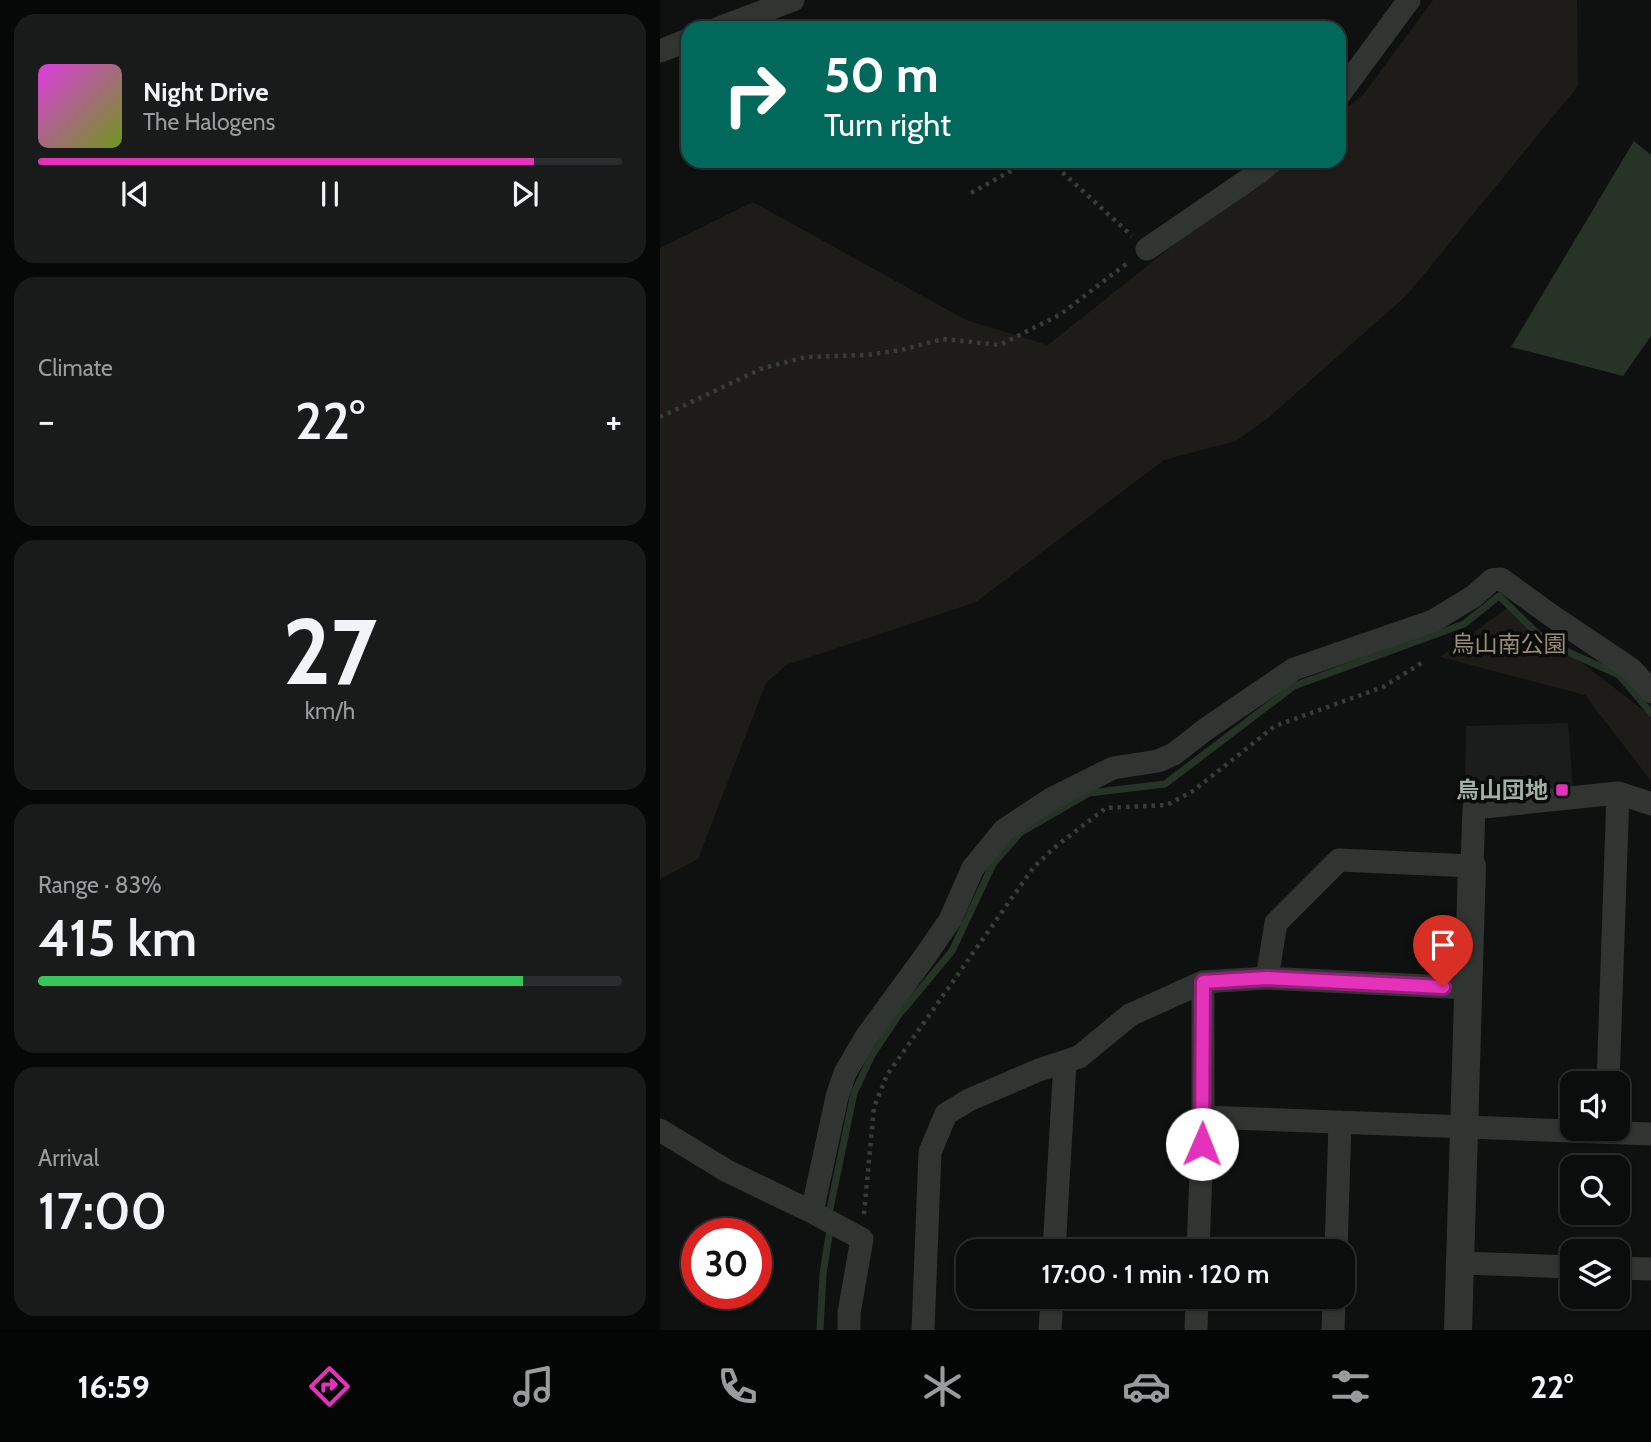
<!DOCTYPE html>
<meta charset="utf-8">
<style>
:root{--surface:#0b0c0c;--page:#191a1a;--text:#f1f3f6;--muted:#9a9b9d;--line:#2b2c2d;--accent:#e532bb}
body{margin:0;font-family:Cabin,"Noto Sans JP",sans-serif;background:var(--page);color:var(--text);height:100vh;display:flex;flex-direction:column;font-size:26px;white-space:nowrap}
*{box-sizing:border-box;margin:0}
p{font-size:23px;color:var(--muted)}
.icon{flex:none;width:38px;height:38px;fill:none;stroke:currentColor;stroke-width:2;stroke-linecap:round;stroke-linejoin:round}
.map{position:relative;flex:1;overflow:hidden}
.panel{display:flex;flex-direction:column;gap:14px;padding:14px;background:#060707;width:660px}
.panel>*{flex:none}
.guide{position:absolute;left:21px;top:21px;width:665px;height:147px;border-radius:21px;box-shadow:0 2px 5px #0004,0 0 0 2px var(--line);background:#00695c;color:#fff;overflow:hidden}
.tools{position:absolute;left:900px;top:1071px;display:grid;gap:14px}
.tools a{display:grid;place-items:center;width:70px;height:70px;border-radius:14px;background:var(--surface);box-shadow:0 2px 5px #0004,0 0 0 2px var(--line);font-size:35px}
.speed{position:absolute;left:21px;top:1218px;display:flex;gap:14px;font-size:35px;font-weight:700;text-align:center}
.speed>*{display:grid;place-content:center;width:91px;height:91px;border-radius:50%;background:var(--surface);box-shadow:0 2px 5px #0004,0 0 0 2px var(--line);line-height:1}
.speed .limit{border:10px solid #d22;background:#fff;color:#111}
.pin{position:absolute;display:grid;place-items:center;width:60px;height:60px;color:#fff;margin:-72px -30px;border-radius:50% 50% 50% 0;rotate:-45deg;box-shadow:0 0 7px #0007}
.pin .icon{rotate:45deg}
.me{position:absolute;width:77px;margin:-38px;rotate:1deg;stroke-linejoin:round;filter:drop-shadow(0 0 5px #0008)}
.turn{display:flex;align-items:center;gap:24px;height:147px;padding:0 28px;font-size:32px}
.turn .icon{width:91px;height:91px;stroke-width:2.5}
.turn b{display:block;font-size:49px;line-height:60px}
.big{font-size:52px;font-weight:600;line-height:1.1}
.panel .card{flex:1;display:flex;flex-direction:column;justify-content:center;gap:10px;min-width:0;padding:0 24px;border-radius:21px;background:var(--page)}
.panel .dial{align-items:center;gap:0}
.dial b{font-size:91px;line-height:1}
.song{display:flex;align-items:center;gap:21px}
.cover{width:84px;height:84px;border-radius:10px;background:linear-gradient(135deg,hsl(300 70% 55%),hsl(80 70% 35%))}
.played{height:7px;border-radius:4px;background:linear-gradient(90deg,var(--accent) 85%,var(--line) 85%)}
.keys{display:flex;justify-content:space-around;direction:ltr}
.heat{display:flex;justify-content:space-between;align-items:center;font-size:38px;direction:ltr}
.charge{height:10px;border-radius:5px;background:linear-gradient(90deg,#34c759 83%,var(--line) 0)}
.trip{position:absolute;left:296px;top:1239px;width:399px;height:70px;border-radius:21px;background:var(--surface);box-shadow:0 2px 5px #0004,0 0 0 2px var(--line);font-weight:600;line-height:70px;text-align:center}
.tabs{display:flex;height:112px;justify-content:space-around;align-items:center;background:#040505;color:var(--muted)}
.tabs .icon{width:49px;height:49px}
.tabs .active{color:var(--accent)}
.tabs b{font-size:32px;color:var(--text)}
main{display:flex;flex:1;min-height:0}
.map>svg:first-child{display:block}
.built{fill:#1b1d1c}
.green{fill:#1d1c19}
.water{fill:#273327}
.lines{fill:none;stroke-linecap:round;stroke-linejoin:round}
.stream{stroke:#273327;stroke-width:7}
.path{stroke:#363c38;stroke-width:4.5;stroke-dasharray:3.5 5;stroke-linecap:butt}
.minor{stroke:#303532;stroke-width:23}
.tertiary{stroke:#303532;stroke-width:28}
.route-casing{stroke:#95207a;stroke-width:18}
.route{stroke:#e532bb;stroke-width:12}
.poi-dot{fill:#e532bb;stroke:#0a0b0b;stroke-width:2.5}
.labels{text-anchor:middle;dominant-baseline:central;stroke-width:7;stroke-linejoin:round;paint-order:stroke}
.park-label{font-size:23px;fill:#9b8e79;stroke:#0a0b0b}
.poi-label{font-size:23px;font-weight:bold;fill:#a1b0a5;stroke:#0a0b0b;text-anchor:end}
</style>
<main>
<section class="panel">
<div class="card">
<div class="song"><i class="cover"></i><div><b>Night Drive</b><p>The Halogens</p></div></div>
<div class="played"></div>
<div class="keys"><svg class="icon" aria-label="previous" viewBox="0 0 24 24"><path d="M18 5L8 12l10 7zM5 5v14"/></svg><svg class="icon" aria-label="pause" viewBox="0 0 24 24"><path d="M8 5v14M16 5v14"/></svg><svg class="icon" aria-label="next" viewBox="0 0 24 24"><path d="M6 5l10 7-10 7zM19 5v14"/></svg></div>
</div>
<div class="card"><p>Climate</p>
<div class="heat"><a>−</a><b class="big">22°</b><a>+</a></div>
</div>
<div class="card dial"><b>27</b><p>km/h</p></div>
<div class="card"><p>Range · 83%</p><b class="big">415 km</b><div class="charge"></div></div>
<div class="card"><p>Arrival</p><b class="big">17:00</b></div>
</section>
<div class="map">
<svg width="992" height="1330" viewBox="0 0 992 1330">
<rect width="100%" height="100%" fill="#0f1010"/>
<path class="built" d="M908,723l5,65 -108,10 1,-72z"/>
<path class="green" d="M773,0h144l1,86 -171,209 -139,123 -32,23 -72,19 -188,142 -190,63 -20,18 -68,176 -38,20v-631l93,-46 213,118 82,25 231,-184h60v-47l24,-19z
M849,607l142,109v65l-66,-86 -145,-38z"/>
<path class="water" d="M974,141l17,14v181l-28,40 -112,-29z"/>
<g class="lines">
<path class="stream" d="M168,1218l26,-125 18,-38 26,-39 54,-65 41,-87 27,-31 69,-40 76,-9 129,-98 170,-62 35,-28 47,46 73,33 33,39
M160,1330l3,-56 7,-45"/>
<path class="path" d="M390,161l82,75
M311,193l58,-32
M0,417l103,-49 43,-11 61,-2 34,-5 42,-11 57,6 61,-31 69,-53
M204,1214l10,-107 13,-32 146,-207 22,-21 51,-39 61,-3 26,-14 82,-65 108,-39 40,-25"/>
<path class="minor" d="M59,28l74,-28
M0,51l28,-11
M679,95l70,-95
M487,249l111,-76 14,-12
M607,978l201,10
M948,1083l10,-290
M543,1117l449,17
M0,1130l67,41 85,41 50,27 -13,74v17
M152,1212l25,-115 8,-24 21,-36 60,-82 24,-35 23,-52 31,-38 47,-31 62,-31 45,-7 16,-7 32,-25 88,-60 139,-48 41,-25 18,-16 9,-1 51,37 79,53 21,23
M394,1251l11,-189
M538,1251l5,-134v-135
M676,1251l4,-129
M800,1263l112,4
M957,1268l35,1
M263,1330l7,-178 16,-38 23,-14 70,-30 40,-13 51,-42 73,-33 64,-4 9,-55 63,-63 133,6 2,-58 144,-15 34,11
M390,1330l2,-33
M536,1330l1,-33
M673,1330l1,-33"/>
<path class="tertiary" d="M798,1330l14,-464"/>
</g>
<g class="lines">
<g class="route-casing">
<path id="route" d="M542,1144l1,-162 64,-4 176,9"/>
</g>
<use href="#route" class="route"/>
</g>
<rect class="poi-dot" x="895" y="783" width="14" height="14" rx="3.5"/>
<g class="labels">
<g class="park-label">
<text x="849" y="644">烏山南公園</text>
</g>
<g class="poi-label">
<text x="888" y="790">烏山団地</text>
</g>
</g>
</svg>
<div class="tools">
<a><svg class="icon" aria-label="sound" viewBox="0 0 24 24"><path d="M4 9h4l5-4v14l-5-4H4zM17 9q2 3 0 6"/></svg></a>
<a><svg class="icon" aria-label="search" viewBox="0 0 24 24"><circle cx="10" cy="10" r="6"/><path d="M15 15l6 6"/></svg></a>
<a><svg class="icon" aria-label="layers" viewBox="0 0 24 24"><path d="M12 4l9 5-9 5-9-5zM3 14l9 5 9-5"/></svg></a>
</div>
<div class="speed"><div class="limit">30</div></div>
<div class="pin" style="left:783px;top:987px;background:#d93025"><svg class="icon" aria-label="arrive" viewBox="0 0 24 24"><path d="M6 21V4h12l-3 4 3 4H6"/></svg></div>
<svg class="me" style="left:542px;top:1144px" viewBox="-20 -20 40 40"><circle r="19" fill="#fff"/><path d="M0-13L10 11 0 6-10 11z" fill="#e532bb"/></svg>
<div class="trip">17:00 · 1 min · 120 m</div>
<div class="guide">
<div class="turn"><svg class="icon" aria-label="right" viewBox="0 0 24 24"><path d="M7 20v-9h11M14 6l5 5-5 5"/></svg><div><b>50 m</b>Turn right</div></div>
</div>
</div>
</main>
<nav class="tabs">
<b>16:59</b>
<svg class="icon active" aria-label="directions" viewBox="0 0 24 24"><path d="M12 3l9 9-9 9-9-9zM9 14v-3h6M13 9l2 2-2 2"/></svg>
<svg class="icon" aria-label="music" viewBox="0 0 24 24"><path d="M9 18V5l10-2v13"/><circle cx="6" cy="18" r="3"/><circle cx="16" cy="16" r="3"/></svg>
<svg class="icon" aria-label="phone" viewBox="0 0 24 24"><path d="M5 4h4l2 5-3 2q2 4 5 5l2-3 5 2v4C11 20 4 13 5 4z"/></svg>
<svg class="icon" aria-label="climate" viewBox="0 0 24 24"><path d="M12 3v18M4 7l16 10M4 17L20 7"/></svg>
<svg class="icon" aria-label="car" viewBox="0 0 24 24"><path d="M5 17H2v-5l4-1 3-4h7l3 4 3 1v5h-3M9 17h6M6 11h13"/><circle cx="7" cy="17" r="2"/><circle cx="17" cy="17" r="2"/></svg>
<svg class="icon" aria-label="filters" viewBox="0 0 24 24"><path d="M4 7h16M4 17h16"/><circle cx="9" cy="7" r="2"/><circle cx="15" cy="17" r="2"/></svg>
<b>22°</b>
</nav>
